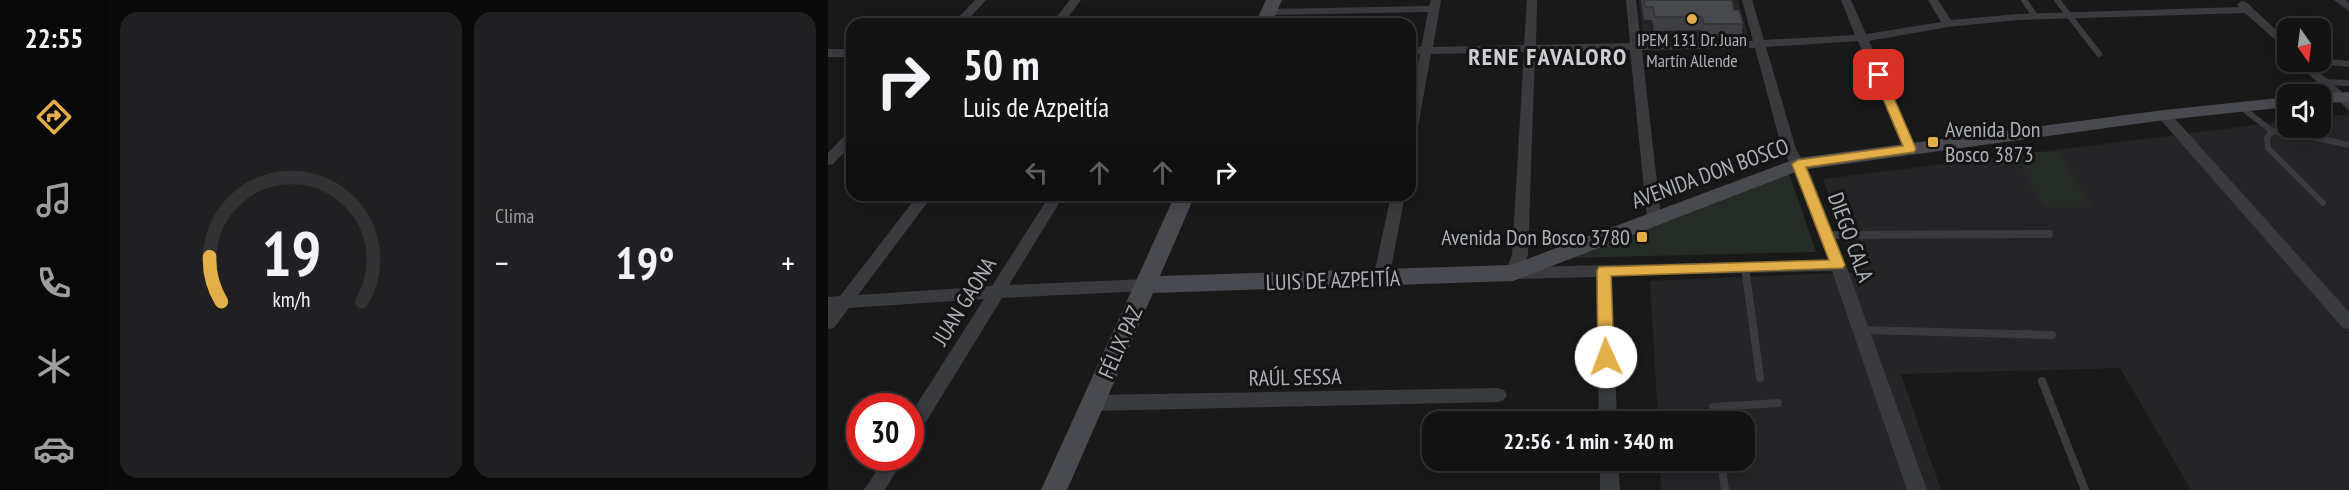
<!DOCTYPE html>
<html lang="es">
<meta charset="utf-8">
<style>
:root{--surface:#131314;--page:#202022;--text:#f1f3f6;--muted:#9d9ea0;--line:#323234;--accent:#e3af48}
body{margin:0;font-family:"PT Sans Narrow",sans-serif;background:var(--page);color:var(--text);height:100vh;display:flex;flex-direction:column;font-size:22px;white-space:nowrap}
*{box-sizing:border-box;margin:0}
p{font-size:20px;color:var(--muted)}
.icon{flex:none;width:33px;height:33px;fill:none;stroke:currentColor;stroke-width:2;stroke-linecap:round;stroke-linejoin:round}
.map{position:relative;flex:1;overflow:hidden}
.sheet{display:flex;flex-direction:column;gap:12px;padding:12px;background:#0a0a0b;width:720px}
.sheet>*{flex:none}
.guide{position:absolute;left:18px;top:18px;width:570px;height:183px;border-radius:18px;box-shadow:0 3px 15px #0003,0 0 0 2px var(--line);background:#131314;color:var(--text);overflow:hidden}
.needle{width:39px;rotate:166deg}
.controls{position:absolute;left:1449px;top:18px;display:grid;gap:12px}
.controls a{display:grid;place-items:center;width:54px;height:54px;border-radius:12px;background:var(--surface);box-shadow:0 3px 15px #0003,0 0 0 2px var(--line);font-size:30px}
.speed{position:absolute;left:18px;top:393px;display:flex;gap:12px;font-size:30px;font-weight:700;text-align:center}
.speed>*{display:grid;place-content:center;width:78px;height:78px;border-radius:50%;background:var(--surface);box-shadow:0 3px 15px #0003,0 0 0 2px var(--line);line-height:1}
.speed .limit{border:9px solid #d22;background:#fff;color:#111}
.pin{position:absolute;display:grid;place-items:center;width:51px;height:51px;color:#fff;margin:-26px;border-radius:12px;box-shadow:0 3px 9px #0006}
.me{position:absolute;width:66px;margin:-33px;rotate:358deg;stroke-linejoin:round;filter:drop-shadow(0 0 4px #0008)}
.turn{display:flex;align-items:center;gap:21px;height:126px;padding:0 18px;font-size:27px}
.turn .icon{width:78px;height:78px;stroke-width:2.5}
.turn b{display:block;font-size:42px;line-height:51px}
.lanes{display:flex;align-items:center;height:57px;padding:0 18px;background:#0003;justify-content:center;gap:30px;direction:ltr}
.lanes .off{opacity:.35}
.big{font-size:45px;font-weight:700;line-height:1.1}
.sheet .card{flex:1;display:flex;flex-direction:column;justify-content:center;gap:9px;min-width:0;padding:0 21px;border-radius:18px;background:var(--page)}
.sheet .dial{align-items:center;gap:0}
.dial svg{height:156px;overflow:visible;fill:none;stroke:var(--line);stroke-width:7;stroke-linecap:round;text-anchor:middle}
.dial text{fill:var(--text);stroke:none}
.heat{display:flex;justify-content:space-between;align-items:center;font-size:33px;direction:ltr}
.sheet .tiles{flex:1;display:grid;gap:12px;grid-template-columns:repeat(2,1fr)}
.trip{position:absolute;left:594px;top:411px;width:333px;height:60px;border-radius:18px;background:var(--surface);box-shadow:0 3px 15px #0003,0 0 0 2px var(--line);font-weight:700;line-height:60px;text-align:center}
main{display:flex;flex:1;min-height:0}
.tab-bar{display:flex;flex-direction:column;width:108px;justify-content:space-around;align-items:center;background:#080808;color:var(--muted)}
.tab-bar .icon{width:42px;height:42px}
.tab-bar .selected{color:var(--accent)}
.tab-bar b{font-size:27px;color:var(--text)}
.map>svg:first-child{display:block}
.built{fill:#252527}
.green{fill:#252c26}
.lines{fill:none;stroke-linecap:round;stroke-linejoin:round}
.lane-far1{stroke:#3a3b3f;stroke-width:6}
.lane{stroke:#3a3b3f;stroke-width:8}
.street{fill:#3a3b3f;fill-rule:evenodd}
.secondary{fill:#484a4f;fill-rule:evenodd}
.wall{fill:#3e3f42}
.building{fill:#48494d;stroke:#323336;stroke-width:1.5}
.route{fill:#e3af48;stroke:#94722f;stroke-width:1.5}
.poi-dot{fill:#e3af48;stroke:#141415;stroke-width:2}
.labels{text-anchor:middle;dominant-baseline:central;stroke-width:6;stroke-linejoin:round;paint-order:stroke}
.far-poi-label{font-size:18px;fill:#acb0b9;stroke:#141415}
.poi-label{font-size:22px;fill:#acb0b9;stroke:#141415;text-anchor:start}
.street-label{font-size:22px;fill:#acb0b9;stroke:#141415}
.far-district-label{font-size:24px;font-weight:bold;letter-spacing:1.5px;fill:#cdcfd5;stroke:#141415}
</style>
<main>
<nav class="tab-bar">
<b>22:55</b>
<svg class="icon selected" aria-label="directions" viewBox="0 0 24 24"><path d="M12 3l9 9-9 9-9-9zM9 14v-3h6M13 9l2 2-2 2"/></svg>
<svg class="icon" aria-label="music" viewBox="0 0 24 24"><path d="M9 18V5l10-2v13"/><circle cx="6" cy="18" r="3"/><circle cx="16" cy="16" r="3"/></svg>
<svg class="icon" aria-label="phone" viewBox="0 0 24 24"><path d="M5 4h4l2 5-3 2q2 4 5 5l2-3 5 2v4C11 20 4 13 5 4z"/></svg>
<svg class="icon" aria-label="climate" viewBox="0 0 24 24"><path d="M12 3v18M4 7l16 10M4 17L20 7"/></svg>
<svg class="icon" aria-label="car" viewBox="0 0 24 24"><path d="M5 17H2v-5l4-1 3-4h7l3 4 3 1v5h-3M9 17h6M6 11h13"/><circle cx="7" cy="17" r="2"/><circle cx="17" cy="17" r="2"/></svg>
</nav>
<section class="sheet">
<div class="tiles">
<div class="card dial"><svg viewBox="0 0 100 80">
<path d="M14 69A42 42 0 1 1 86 69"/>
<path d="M14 69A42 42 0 0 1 8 46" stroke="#e3af48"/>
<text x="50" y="56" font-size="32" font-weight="700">19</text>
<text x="50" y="72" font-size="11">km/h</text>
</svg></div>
<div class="card"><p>Clima</p>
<div class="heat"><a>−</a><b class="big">19°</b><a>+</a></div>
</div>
</div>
</section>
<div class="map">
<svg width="1521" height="490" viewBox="0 0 1521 490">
<rect width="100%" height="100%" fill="#19191a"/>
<path class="built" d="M811,0h99l11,39 -105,1z
M1514,115h7v375h-158l-71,-122 -219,6 40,116h-280l-1,-29 84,-1v-38l-86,-1 -8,-140 206,-9 -33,-93 464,-58 1,7h32l1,-11z"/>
<path class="green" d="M1185,152h46l33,55h-49z
M961,173l27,79 -251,6z"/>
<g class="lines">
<path class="lane-far1" d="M1196,0l11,16
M1229,0l42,54
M1492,61l29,3
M1495,82l26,1
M1511,96l10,11
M1413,107l31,24
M1495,203l-55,-55 -1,-10 5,-7 19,1 58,13"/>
<path class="lane" d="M998,235l223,-1
M917,267l15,111
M1033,330l191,5
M1214,381l43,109
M887,422l-2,-15 65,-4
M893,460l4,30"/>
<path class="street" d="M147,0h11l-22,24h-12z
M242,0h11l-18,24h-12z
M603,0h10l-8,47 91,-2 3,-45h10l-1,45 94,-2 -4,-43h10l5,43 112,-2 -11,-41h10l12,40 91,-5 -14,-35h10l15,34 75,-12 -13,-22h10l13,20 67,-6 221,-7 -2,-3 5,-3 4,1 42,39v10l-43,-38 -227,7 -70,7 -79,14 48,108 -7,4 -7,-4 -45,-108 -92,6 30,102 14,24 36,92 81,225h-20l-75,-219 -220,5 5,146h-18l-3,-145 -83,2 -5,-2 -3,-4 7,-18 12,-203 -93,2 -14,79 -7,4v-36l10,-47 -10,1v-8h11l7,-35 -160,3 -6,-3 6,-3 161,-3zM927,48l27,101 14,24 32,87 -305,7 5,-12 7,-203 95,-2 17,168 7,5 7,-5 -19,-168z
M1506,0h12l3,3v8z
M0,49h24v8h-24z
M1468,62h12l35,31 2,3 -2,3h-8z
M1336,111l5,1 180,200v17l-6,-1 -184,-210 -1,-3 1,-3z
M24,132v12l-19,20 -5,1v-12l19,-20z
M90,195h15l-75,100 134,-9 58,-91h14l-55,90 136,-6 6,2 2,4 -2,4 -6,2 -143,7 -86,140 -6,2v-25l74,-116 -135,9 -15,20 -6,1v-32l12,-1z
M563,195h14l-16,84 -2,4h-12l-2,-4z
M670,388l6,2 3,5 -3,5 -6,2 -405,9 -6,-3 -3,-5 3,-5 6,-3z
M57,458h19l-19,32h-21z
M772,460h18l2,30h-20z"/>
<path class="secondary" d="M438,0h16l-11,24h-16z
M1521,92v10l-29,1v-9h-6z
M1460,97v10l-124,13 -363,50 -288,111 -360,12 -86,197h-26l134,-295h20l-35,81 351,-11 287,-107 366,-48z"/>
</g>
<path class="wall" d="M813,0h91l2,10 9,14 -2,13 -38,1 -2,-8 -47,1 -2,-11h-8z"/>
<path class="building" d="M816,0h88l2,10h5l4,14h-39l-2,-7h-47l-2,-10h-8z"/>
<path class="route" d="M1051,72l5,3 32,74 -2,3 -108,15 39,98 -2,3 -232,8 3,81 -3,4 -5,2 -5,-2 -3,-4 -1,-86 2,-4 230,-7 -37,-96 6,-4 105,-14 -30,-71z"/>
<g class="poi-dot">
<circle cx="864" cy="19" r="6"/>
<rect x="1099" y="136" width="12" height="12" rx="3"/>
<rect x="808" y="231" width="12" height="12" rx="3"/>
</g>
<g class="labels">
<g class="far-poi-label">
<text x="864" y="39">IPEM 131 Dr. Juan<tspan x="864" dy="21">Martín Allende</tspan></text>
</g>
<g class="poi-label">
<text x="1117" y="129">Avenida Don<tspan x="1117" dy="25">Bosco 3873</tspan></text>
<text x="802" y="237" text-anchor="end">Avenida Don Bosco 3780</text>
</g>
<g class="street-label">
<text transform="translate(882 173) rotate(-20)">AVENIDA DON BOSCO</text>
<text transform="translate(1023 237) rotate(70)">DIEGO CALA</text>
<text transform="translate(505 280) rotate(-2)">LUIS DE AZPEITÍA</text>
<text transform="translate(136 301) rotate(-58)">JUAN GAONA</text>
<text transform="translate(292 342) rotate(-66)">FÉLIX PAZ</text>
<text transform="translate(467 377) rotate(-1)">RAÚL SESSA</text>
</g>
<g class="far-district-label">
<text x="720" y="56">RENE FAVALORO</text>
</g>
</g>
</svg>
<div class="controls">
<a><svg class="needle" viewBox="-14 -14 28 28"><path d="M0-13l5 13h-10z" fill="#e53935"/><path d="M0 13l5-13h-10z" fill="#9d9ea0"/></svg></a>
<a><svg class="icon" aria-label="sound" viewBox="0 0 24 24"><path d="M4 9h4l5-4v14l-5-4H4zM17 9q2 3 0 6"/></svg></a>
</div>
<div class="speed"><div class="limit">30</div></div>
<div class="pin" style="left:1051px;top:75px;background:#d93025"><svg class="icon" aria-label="arrive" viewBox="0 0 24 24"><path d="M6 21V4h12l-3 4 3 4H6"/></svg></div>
<svg class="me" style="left:778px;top:357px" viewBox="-20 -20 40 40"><circle r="19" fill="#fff"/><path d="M0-13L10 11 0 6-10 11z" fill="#e3af48"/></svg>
<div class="trip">22:56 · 1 min · 340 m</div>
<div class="guide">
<div class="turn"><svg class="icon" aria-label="right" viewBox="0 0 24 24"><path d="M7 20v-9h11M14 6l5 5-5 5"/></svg><div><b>50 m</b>Luis de Azpeitía</div></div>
<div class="lanes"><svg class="icon off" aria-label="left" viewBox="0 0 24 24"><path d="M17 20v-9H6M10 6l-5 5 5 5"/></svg><svg class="icon off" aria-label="ahead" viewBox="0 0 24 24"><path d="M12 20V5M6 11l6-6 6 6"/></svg><svg class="icon off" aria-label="ahead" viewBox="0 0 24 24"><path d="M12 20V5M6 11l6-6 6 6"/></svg><svg class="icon" aria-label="right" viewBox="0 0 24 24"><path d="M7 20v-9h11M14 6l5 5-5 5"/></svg></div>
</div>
</div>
</main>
